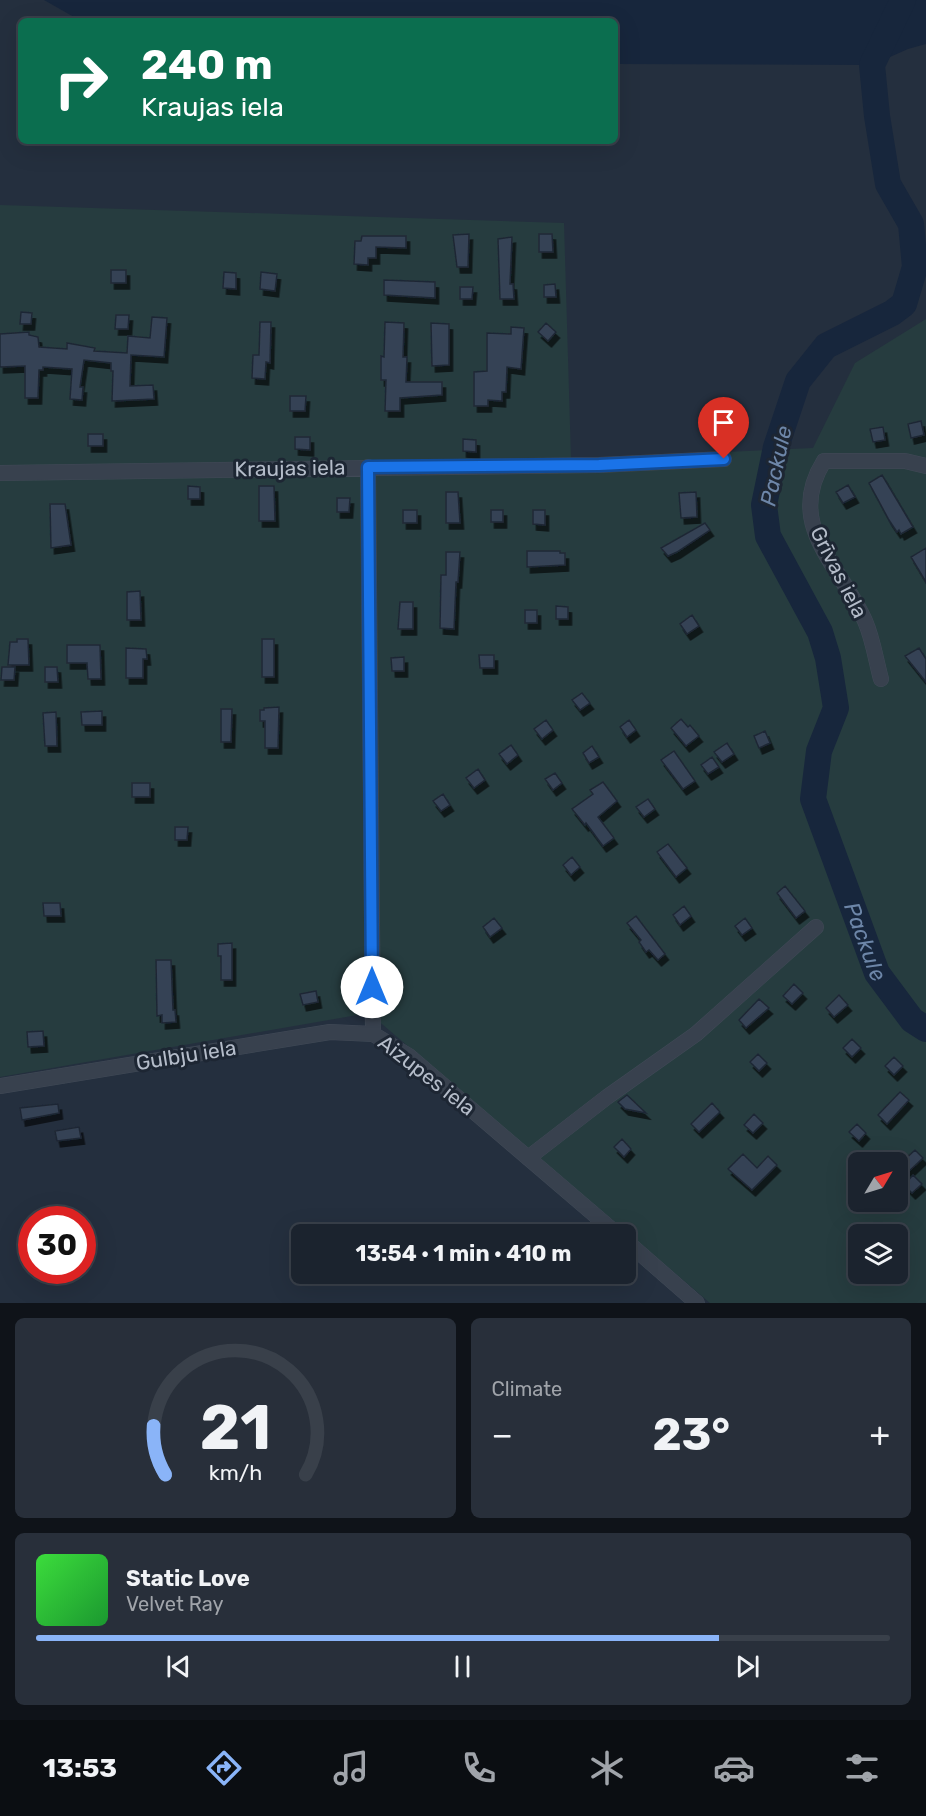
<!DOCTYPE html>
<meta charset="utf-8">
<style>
:root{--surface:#1b232e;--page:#282f3a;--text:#f1f3f6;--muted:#a0a4aa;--line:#39404a;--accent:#8ab4f8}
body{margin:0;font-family:Rubik,sans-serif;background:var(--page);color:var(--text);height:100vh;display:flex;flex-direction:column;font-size:22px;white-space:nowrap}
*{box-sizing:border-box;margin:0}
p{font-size:20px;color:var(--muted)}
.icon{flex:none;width:33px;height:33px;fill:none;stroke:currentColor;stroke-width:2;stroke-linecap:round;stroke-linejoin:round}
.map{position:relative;height:1303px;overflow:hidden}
.sheet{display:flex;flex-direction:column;gap:15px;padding:15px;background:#0f1319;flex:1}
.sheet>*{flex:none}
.top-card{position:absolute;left:18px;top:18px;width:600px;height:126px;border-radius:9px;box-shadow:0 6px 24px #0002,0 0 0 2px var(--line);background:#0b6e4f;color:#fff;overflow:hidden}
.needle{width:39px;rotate:52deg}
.fabs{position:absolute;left:848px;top:1152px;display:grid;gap:12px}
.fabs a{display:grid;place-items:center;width:60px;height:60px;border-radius:9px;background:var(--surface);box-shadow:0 6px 24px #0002,0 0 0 2px var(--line);font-size:30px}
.speed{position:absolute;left:18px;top:1206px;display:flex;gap:12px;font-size:30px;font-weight:700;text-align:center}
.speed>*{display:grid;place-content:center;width:78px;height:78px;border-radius:50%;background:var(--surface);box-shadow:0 6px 24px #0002,0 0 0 2px var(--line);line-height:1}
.speed .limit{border:9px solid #d22;background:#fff;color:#111}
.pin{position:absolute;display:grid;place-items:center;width:51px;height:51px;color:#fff;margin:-62px -26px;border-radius:50% 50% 50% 0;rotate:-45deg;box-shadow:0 0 6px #0007}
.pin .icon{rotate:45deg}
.me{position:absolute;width:66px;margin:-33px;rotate:0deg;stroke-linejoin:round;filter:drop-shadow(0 0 4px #0008)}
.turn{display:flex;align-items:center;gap:21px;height:126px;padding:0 24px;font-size:27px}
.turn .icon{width:78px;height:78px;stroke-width:2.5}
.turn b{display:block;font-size:42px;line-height:51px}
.big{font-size:45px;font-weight:700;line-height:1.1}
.sheet .widget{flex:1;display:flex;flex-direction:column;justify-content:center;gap:9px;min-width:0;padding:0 21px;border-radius:9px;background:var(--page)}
.sheet .dial{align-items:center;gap:0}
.dial svg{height:156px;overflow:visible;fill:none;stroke:var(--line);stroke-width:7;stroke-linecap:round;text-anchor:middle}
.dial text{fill:var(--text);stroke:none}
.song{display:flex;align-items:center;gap:18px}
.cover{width:72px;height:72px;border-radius:9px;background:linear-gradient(135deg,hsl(120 70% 55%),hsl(130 70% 35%))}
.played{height:6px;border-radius:3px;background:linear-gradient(90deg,var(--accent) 80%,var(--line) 80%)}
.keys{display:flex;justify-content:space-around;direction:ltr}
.heat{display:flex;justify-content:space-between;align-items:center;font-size:33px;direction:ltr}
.sheet .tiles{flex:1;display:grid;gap:15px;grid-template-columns:1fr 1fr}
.widget:last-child{grid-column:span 2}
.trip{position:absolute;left:291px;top:1224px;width:345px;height:60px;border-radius:9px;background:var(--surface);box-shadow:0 6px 24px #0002,0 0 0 2px var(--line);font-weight:700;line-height:60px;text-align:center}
.dock{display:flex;height:96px;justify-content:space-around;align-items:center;background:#0b0e12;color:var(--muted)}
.dock .icon{width:42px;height:42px}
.dock .active{color:var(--accent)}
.dock b{font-size:27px;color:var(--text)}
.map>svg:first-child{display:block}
.green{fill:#263c3f;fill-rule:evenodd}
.water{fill:#17263c}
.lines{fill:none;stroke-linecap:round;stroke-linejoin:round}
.river{stroke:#17263c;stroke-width:26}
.building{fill:#364354;stroke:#1f2835;stroke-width:1.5;filter:url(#shadow)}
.street-casing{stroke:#414a57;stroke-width:16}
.street{stroke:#38414e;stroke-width:15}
.route-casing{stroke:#114b97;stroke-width:15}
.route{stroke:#1a73e8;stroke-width:10}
.labels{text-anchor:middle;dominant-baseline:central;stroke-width:6;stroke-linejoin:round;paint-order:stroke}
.street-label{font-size:21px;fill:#b4bcc9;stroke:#1d2633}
.water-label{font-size:22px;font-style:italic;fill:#6d86a8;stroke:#1d2633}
</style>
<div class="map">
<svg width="926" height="1303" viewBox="0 0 926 1303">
<defs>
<filter id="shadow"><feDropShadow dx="3.5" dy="6" stdDeviation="0" flood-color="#0009"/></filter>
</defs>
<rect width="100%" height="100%" fill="#242f3e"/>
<path class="green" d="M0,205l564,18 7,236 242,-11 42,-85 71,-44v984h-216l-341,-290 -369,64zM858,1162h39v40h-39zM858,1234h39v40h-39z"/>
<path class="water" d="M44,0h882v44l-18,5 -36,16 -257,-1v-43h-534z"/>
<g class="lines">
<path class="river" id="s1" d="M903,0l-31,65 5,51 11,68 23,40 4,43 -11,37 -12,9 -66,33 -28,35 -22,66 -12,58 4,31 52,96 8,26 8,50 -17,43 -6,48 64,174 35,47 14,9"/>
</g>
<path class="building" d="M469,234l-1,33h-11l-4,-32z
M539,234h13l1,18h-14z
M362,236h44v12l-30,-1v11h-8v7l-14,-1 1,-23h6z
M512,237l-2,47h3l1,15h-14l-2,-60z
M111,270h15v13h-15z
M224,272l12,1v16l-13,-1z
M261,272l16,2 -2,17 -15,-2z
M384,280l51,2v16l-51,-3z
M555,284l1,13h-12v-12z
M460,287h13l-1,12h-12z
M21,312l11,1 -1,11h-11z
M116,315h13l-1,14h-13z
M152,317l15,1 -3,39 -33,-2 -1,31 23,-1 1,14 -42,2 1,-30h-2v-8l-27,-3 -4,27h3l-1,13 -12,-1 2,-30 -29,-2v3h-4l-1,28h-13v-32l-25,1v-33l29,-2v3l9,2 1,10 28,2v-6l28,5 -1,3 33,2 1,-17 22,2z
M260,322h11l-1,41 -4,-1 -1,17 -13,-1 1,-23h6z
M385,322l19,1 -1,34h4l-1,25h36v13l-42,3v13h-15l1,-31h-5v-24l3,1z
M431,323l18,1v41l-17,1z
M546,323l10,9 -8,9 -10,-9z
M511,327l13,1 -3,41 -14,-2 -1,25h-4v9l-14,-1v6h-14v-34l13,-1v-38l24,1z
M290,396h16l-1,15h-15z
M921,421l3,14 -13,3 -3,-14z
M883,427l2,13 -12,2 -3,-13z
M88,434h15v12h-15z
M295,437h15v13l-15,-1z
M463,439l13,1v12l-13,-1z
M882,475l31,52 -12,7 -2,-4 -2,2 -8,-12 -20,-37z
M848,485l7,12 -12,6 -7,-11z
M188,486l12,1v12h-12z
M259,486h15l1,35h-16z
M446,492h12l2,31h-14z
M696,492l1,25 -16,1 -2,-25z
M337,498h13l-1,14h-12z
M50,504h15l6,41 -20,3z
M403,510h14v13h-14z
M491,510h12v12h-12z
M533,510h12v15l-12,-1z
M705,523l5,7 -33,22 -9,4 -7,-8z
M926,548v34l-15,-25z
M527,551h33v2h5v12l-38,2z
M446,552h14l-2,30h-2l-2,47 -14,-1 1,-53h5z
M140,591l1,29h-14v-28z
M400,602h13v27h-15z
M556,606l12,1v12h-12z
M525,610h12v13h-12z
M692,615l7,11 -12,8 -7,-10z
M17,639h11l1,26h-21l2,-23h7z
M262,639h12v38h-12z
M67,645h33l1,34h-13l-1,-16h-20z
M126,648l20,1 1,10h-4v19h-17z
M919,648l7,11v23l-21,-26z
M479,655h15v13h-14z
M404,657v14h-12l-1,-13z
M2,667h13l-1,13h-13z
M45,667h12l1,15h-13z
M582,693l8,10 -10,7 -8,-10z
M279,707l-1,41h-13v-27h-5v-11h4v-2z
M221,709h11l-1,33h-10z
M102,711v14h-20l-1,-13z
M56,712l1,34h-12l-2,-33z
M681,719l7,8 2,-2 9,11 -13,10 -15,-18z
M546,720l7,10 -11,9 -8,-10z
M629,720l7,10 -9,7 -7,-10z
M765,731l5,12 -11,5 -5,-12z
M727,743l7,11 -12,8 -8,-10z
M511,745l7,10 -11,9 -8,-10z
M592,746l7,11 -10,6 -6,-10z
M674,751l21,30 -12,8 -22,-29z
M712,757l7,10 -11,7 -7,-9z
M478,769l7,11 -11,8 -8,-10z
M555,773l7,10 -9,7 -8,-11z
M603,782l14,19 -19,16 16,21 -11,8 -17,-23 -1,2 -13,-16 21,-15 -3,-4z
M132,783h18v14h-18z
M443,794l7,11 -9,6 -8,-10z
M648,799l7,10 -11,8 -8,-10z
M175,827h13l-1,13h-12z
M668,844l19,24 -11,9 -19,-25z
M572,857l8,10 -9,8 -8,-10z
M785,886l20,25 -9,7 -19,-25z
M43,903h17l1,13h-17z
M684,906l7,10 -11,9 -7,-10z
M636,916l29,38 -7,6 -9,-10 -3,2 -7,-10 2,-2 -14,-17z
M494,918l8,10 -12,9 -7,-10z
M745,918l7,10 -10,7 -7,-9z
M232,943v37h-11v-24h-3v-12z
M156,960h15l2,50h2l1,12 -14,1v-8l-5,1z
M794,984l9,9 -11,11 -9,-8z
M316,991l2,11 -15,3 -3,-11z
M839,995l9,10 -14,12 -8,-9z
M759,999l10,9 -23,20 -7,-8z
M43,1031l1,15 -16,1 -1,-15z
M852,1039l9,9 -9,9 -9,-9z
M758,1054l9,9 -8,8 -9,-9z
M894,1057l9,9 -9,9 -9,-9z
M900,1092l9,8 -22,24 -9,-9z
M627,1095l19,18 -21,-4 -7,-7z
M712,1103l8,9 -21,20 -8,-8z
M58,1104l1,9 -37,7 -2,-12z
M754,1114l9,9 -10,10 -9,-8z
M857,1124l9,9 -7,8 -10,-9z
M79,1127l2,11 -24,3 -2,-10z
M622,1139l9,10 -7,8 -10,-10z
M915,1150l8,8 -16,15 -8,-8z
M743,1154l14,14 11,-12 9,9 -25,25 -24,-21z
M913,1175l9,9 -10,9 -8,-8z"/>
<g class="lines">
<g class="street-casing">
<path id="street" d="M368,467l5,567
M0,473l599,-8 125,-6
M881,679c-5,-18 -8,-40 -16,-58 -24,-55 -81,-96 -41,-160h81l21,5
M0,1086l330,-54 43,2 36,22 208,178
M528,1158l79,-61 89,-63 120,-107
M626,1241l71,62"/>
</g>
<use href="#street" class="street"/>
</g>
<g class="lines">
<g class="route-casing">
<path id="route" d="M372,987l-4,-520 231,-2 125,-6"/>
</g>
<use href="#route" class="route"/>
</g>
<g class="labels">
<g class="street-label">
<text transform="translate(290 468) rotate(-1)">Kraujas iela</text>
<text transform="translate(839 572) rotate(63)">Grīvas iela</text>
<text transform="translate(186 1055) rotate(-9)">Gulbju iela</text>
<text transform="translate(427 1075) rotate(38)">Aizupes iela</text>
</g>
<g class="water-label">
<text transform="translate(776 466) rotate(-78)">Packule</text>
<text stroke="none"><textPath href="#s1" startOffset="1047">Packule</textPath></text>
</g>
</g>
</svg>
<div class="fabs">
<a><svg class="needle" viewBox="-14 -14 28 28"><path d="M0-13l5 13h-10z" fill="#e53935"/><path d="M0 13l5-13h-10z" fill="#a0a4aa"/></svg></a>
<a><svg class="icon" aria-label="layers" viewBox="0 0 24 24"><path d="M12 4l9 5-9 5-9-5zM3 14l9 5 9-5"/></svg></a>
</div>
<div class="speed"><div class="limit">30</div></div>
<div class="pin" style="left:724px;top:459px;background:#d93025"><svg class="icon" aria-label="arrive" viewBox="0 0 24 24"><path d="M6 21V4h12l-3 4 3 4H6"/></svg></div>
<svg class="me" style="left:372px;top:987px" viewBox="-20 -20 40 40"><circle r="19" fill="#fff"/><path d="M0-13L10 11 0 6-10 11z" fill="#1a73e8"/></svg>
<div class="trip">13:54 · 1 min · 410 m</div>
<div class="top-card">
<div class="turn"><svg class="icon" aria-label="right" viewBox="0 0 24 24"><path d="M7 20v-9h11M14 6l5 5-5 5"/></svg><div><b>240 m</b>Kraujas iela</div></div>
</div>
</div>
<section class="sheet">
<div class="tiles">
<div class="widget dial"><svg viewBox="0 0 100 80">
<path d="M14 69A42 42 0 1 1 86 69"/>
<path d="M14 69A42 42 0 0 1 8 44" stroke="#8ab4f8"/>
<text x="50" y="56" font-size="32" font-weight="700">21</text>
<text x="50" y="72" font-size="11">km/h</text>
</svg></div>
<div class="widget"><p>Climate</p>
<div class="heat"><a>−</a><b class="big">23°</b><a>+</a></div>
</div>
<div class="widget">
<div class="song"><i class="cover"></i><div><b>Static Love</b><p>Velvet Ray</p></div></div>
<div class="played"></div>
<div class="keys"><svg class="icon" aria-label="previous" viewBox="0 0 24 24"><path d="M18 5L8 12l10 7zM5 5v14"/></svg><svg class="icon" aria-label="pause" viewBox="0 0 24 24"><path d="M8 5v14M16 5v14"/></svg><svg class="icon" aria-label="next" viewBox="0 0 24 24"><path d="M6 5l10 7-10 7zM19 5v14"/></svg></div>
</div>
</div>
</section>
<nav class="dock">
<b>13:53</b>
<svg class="icon active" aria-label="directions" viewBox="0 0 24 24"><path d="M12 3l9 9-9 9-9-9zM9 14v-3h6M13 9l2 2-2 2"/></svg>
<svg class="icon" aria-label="music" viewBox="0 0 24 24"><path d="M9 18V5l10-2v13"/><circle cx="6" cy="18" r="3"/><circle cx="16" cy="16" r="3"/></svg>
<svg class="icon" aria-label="phone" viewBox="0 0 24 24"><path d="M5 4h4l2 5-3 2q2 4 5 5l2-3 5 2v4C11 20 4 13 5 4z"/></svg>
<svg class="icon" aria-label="climate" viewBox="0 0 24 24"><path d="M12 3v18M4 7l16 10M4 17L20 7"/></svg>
<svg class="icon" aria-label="car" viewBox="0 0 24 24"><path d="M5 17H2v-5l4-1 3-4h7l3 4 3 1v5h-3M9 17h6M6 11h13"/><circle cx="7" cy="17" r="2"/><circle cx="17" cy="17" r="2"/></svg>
<svg class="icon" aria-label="filters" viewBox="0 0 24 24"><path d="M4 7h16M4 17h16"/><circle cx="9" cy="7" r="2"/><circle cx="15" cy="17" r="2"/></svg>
</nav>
